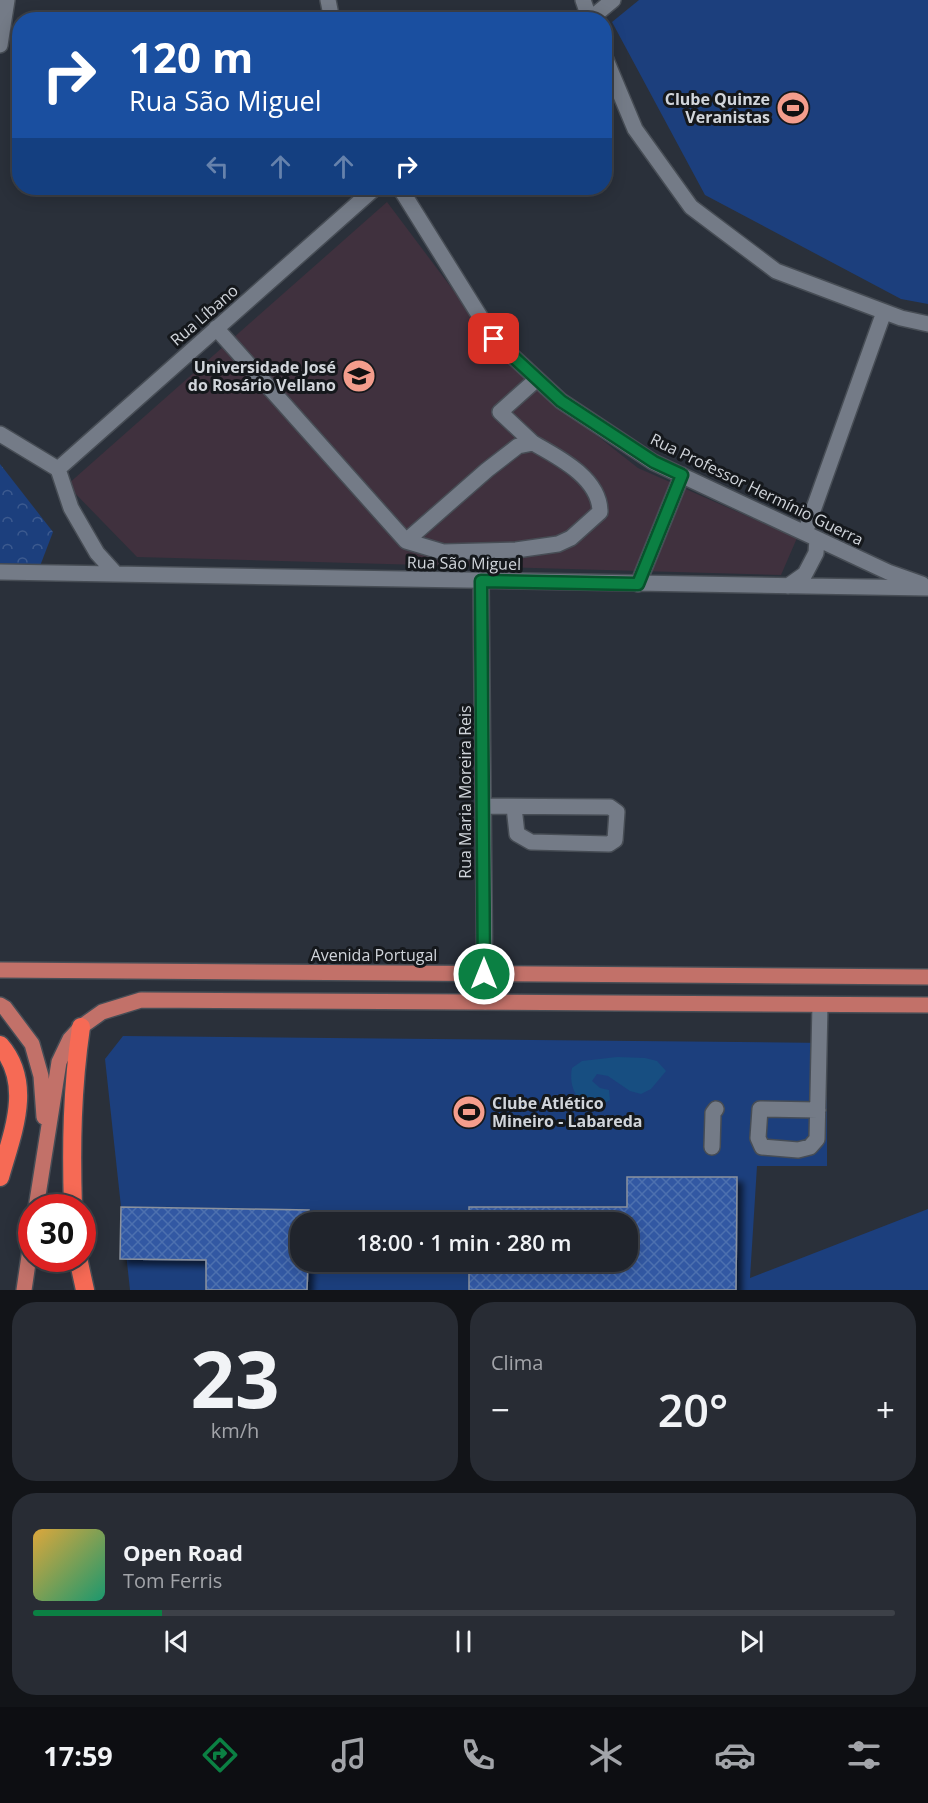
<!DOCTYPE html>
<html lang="pt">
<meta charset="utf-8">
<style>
:root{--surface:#20242c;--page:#282c34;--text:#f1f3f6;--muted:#a2a4a9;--line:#3d4148;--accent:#0b8043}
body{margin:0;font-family:"Open Sans",sans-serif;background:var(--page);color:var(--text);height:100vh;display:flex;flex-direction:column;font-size:22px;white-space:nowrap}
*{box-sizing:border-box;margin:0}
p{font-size:20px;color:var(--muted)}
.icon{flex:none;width:33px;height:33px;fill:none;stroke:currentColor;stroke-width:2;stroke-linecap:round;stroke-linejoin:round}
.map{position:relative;height:1290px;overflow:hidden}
.side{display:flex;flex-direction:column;gap:12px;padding:12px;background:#121418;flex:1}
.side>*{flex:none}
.banner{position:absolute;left:12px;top:12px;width:600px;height:183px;border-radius:24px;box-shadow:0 3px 15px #0003,0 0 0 2px var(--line);background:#1a4fa0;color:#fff;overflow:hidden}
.speed{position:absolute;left:18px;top:1194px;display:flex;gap:12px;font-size:30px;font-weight:700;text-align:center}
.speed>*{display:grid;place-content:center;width:78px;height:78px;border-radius:50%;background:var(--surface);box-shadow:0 3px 15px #0003,0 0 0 2px var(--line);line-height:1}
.speed .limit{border:9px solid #d22;background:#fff;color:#111}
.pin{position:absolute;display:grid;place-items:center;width:51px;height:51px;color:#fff;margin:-26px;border-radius:12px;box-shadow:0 3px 9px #0006}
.me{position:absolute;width:66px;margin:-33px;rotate:0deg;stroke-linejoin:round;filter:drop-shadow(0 0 4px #0008)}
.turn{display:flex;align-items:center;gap:21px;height:126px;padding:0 18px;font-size:27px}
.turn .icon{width:78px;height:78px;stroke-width:2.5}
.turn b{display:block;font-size:42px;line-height:51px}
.lanes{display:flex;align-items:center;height:57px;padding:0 18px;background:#0003;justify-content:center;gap:30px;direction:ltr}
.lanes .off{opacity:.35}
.big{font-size:45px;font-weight:600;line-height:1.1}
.side .widget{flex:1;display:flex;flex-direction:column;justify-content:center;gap:9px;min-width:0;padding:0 21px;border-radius:24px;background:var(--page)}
.side .dial{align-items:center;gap:0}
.dial b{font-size:78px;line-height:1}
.song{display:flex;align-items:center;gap:18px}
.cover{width:72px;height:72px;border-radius:9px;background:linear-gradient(135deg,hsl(40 70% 55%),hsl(160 70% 35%))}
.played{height:6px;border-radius:3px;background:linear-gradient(90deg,var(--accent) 15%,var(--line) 15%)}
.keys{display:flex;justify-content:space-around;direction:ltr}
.heat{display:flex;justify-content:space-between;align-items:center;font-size:33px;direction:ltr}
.side .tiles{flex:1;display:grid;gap:12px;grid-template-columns:1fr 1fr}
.widget:last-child{grid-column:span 2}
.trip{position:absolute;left:290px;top:1212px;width:348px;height:60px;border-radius:24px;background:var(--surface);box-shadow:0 3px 15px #0003,0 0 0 2px var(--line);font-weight:600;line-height:60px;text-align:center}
.tabs{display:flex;height:96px;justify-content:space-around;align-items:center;background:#0d0e12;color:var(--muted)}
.tabs .icon{width:42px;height:42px}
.tabs .active{color:var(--accent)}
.tabs b{font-size:27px;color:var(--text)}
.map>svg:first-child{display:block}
.education{fill:#40313e}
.park{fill:url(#park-crowns)}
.garden{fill:#1c3f7d;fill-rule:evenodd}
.water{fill:#174e81}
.building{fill:url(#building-cross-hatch);stroke:#8b929e;stroke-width:1.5;filter:url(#shadow)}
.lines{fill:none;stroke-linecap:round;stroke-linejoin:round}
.minor-casing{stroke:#474d55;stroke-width:18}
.major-casing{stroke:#474d55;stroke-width:18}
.highway-casing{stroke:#474d55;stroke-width:21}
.minor{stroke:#747b87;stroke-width:15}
.major{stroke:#c27169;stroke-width:15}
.highway{stroke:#f66a55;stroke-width:18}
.route-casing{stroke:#07532c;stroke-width:15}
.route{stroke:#0b8043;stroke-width:10}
.labels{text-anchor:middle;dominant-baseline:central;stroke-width:6;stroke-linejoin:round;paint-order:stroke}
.poi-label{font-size:16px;font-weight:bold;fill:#d1d5db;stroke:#15181c;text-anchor:end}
.street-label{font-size:16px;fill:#d1d5db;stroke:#15181c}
</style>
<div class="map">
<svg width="928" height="1290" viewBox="0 0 928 1290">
<defs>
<pattern id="park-crowns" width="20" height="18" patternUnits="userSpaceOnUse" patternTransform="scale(1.5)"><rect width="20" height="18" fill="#1c3f7d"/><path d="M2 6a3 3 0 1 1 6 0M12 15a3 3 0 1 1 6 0" fill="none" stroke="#3c5a8f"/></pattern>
<pattern id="building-cross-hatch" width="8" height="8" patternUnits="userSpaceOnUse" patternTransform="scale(1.5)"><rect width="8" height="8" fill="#3059a3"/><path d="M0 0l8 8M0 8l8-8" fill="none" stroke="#4d70af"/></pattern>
<filter id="shadow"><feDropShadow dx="5.5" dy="5.5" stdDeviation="3" flood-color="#0009"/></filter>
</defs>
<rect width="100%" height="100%" fill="#2a303a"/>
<path class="education" d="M387,202l109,145 62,58 80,63 159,70 -16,37 -644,-18 -70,-72z"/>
<path class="park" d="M0,464l53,68 -13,34h-40z"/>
<path class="garden" d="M639,0h289v304l-27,-5 -196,-104 -93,-173z
M123,1036l704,7v123h-70l-7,112 178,-69v81h-798l-25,-231zM300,1222h327v40h-327z"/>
<path class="water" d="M617,1057l28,1 12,3 9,10 -15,18 -10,5 -11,-3 -22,-15 -11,-2 -5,7 8,7 9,2 1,10c-25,17 -43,-8 -38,-32l10,-7z"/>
<path class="building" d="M627,1177h110l-1,113h-267v-28h158v-40h-158v-15h158z
M121,1207l188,3 -1,12h-8v40h8l-1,28h-101v-30l-86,-1z"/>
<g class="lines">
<g class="minor-casing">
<path id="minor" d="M328,0l4,20
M583,0l7,20
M589,20l24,-20
M0,45l7,-45
M604,55l31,74 56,78 85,64 125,47 27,6
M400,188l94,151 67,62 92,61 235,110 34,12
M216,328l190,213 37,11 73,-2 42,-6 13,-6 29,-26c0,-34 -42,-55 -67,-69l-15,3 -31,24 -81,71
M0,434l58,35 13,39 26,45 19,21
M533,443l-33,-31 37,-33
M58,469l317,-281
M805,533l79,-221
M0,572l928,16
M481,581l4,421
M638,584l44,-109
M788,586l17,-12 11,-21 1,-14
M483,806l127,1 7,5 -2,28 -6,4 -78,-2 -14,-8 -3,-27
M818,1110l-58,-1 -2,29 4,9 36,3 12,-3 7,-8 3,-134
M712,1147l1,-34 3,-4"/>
</g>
<g class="major-casing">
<path id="major" d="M0,970l928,7
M0,1005l5,3 27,36 9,32 3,41
M36,1208l23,-146 11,-23 11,-12 21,-15 39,-12 787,5
M24,1290l8,-54"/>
</g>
<g class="highway-casing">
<path id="highway" d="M0,1045c34,39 12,89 0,132
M73,1208c-2,-63 -1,-119 8,-181
M78,1258l7,32"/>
</g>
<use href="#minor" class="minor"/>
<use href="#major" class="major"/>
<use href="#highway" class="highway"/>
</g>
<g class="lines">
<g class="route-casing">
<path id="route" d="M484,974l-3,-393 157,3 44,-109 -28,-13 -93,-61 -67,-62"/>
</g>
<use href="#route" class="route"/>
</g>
<defs>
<g id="stadium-disc" transform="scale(1.725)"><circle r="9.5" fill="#f49d8c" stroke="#15181c"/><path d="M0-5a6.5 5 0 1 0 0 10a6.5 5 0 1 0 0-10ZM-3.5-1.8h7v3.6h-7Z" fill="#111"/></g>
<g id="university-disc" transform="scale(1.725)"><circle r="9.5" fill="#f49d8c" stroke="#15181c"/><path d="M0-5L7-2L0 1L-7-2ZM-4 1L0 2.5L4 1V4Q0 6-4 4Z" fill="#111"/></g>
</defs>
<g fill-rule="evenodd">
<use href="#stadium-disc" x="793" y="108"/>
<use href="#university-disc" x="359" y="376"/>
<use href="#stadium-disc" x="469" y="1112"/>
</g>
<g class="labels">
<g class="poi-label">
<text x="770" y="99">Clube Quinze<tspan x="770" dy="18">Veranistas</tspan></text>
<text x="336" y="367">Universidade José<tspan x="336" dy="18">do Rosário Vellano</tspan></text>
<text x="492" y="1103" text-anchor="start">Clube Atlético<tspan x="492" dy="18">Mineiro - Labareda</tspan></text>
</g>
<g class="street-label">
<text transform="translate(204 315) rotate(-41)">Rua Líbano</text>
<text transform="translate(757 489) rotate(26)">Rua Professor Hermínio Guerra</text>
<text transform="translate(464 563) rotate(1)">Rua São Miguel</text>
<text transform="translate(465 792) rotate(-90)">Rua Maria Moreira Reis</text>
<text x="374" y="955">Avenida Portugal</text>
</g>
</g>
</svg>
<div class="speed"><div class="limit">30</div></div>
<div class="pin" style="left:494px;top:339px;background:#d93025"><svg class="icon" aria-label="arrive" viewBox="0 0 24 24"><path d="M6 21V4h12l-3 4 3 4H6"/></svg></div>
<svg class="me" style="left:484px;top:974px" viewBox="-20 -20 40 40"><circle r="17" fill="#0b8043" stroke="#fff" stroke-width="3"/><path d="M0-11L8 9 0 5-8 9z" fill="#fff"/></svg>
<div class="trip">18:00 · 1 min · 280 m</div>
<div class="banner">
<div class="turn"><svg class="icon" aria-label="right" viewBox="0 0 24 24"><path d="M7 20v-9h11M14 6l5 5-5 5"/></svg><div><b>120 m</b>Rua São Miguel</div></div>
<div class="lanes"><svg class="icon off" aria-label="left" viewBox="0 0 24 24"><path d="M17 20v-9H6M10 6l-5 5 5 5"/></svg><svg class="icon off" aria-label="ahead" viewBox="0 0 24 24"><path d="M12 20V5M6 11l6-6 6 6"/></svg><svg class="icon off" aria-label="ahead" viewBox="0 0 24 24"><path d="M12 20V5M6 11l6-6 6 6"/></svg><svg class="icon" aria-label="right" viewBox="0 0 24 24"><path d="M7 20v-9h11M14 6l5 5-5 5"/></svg></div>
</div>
</div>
<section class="side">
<div class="tiles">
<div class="widget dial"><b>23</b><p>km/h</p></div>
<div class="widget"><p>Clima</p>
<div class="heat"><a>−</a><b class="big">20°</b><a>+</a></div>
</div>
<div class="widget">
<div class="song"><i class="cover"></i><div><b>Open Road</b><p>Tom Ferris</p></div></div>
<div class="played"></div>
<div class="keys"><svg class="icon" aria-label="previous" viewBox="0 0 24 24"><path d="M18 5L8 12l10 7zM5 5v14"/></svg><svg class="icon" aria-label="pause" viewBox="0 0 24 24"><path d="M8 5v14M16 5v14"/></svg><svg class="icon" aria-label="next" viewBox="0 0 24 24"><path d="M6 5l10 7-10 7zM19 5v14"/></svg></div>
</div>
</div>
</section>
<nav class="tabs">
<b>17:59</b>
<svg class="icon active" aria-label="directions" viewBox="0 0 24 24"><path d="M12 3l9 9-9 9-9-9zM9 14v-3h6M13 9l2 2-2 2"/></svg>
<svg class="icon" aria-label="music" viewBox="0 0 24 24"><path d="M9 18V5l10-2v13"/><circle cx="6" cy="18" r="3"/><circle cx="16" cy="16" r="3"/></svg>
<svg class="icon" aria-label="phone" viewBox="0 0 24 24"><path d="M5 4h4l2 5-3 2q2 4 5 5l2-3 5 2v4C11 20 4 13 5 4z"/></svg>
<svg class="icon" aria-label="climate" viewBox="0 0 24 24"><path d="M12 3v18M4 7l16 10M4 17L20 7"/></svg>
<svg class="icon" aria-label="car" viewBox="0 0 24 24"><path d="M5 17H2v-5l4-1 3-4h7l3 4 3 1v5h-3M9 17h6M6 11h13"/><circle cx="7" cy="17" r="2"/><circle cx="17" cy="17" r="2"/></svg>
<svg class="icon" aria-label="filters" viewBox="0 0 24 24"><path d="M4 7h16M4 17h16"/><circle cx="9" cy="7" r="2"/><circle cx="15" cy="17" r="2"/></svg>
</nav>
